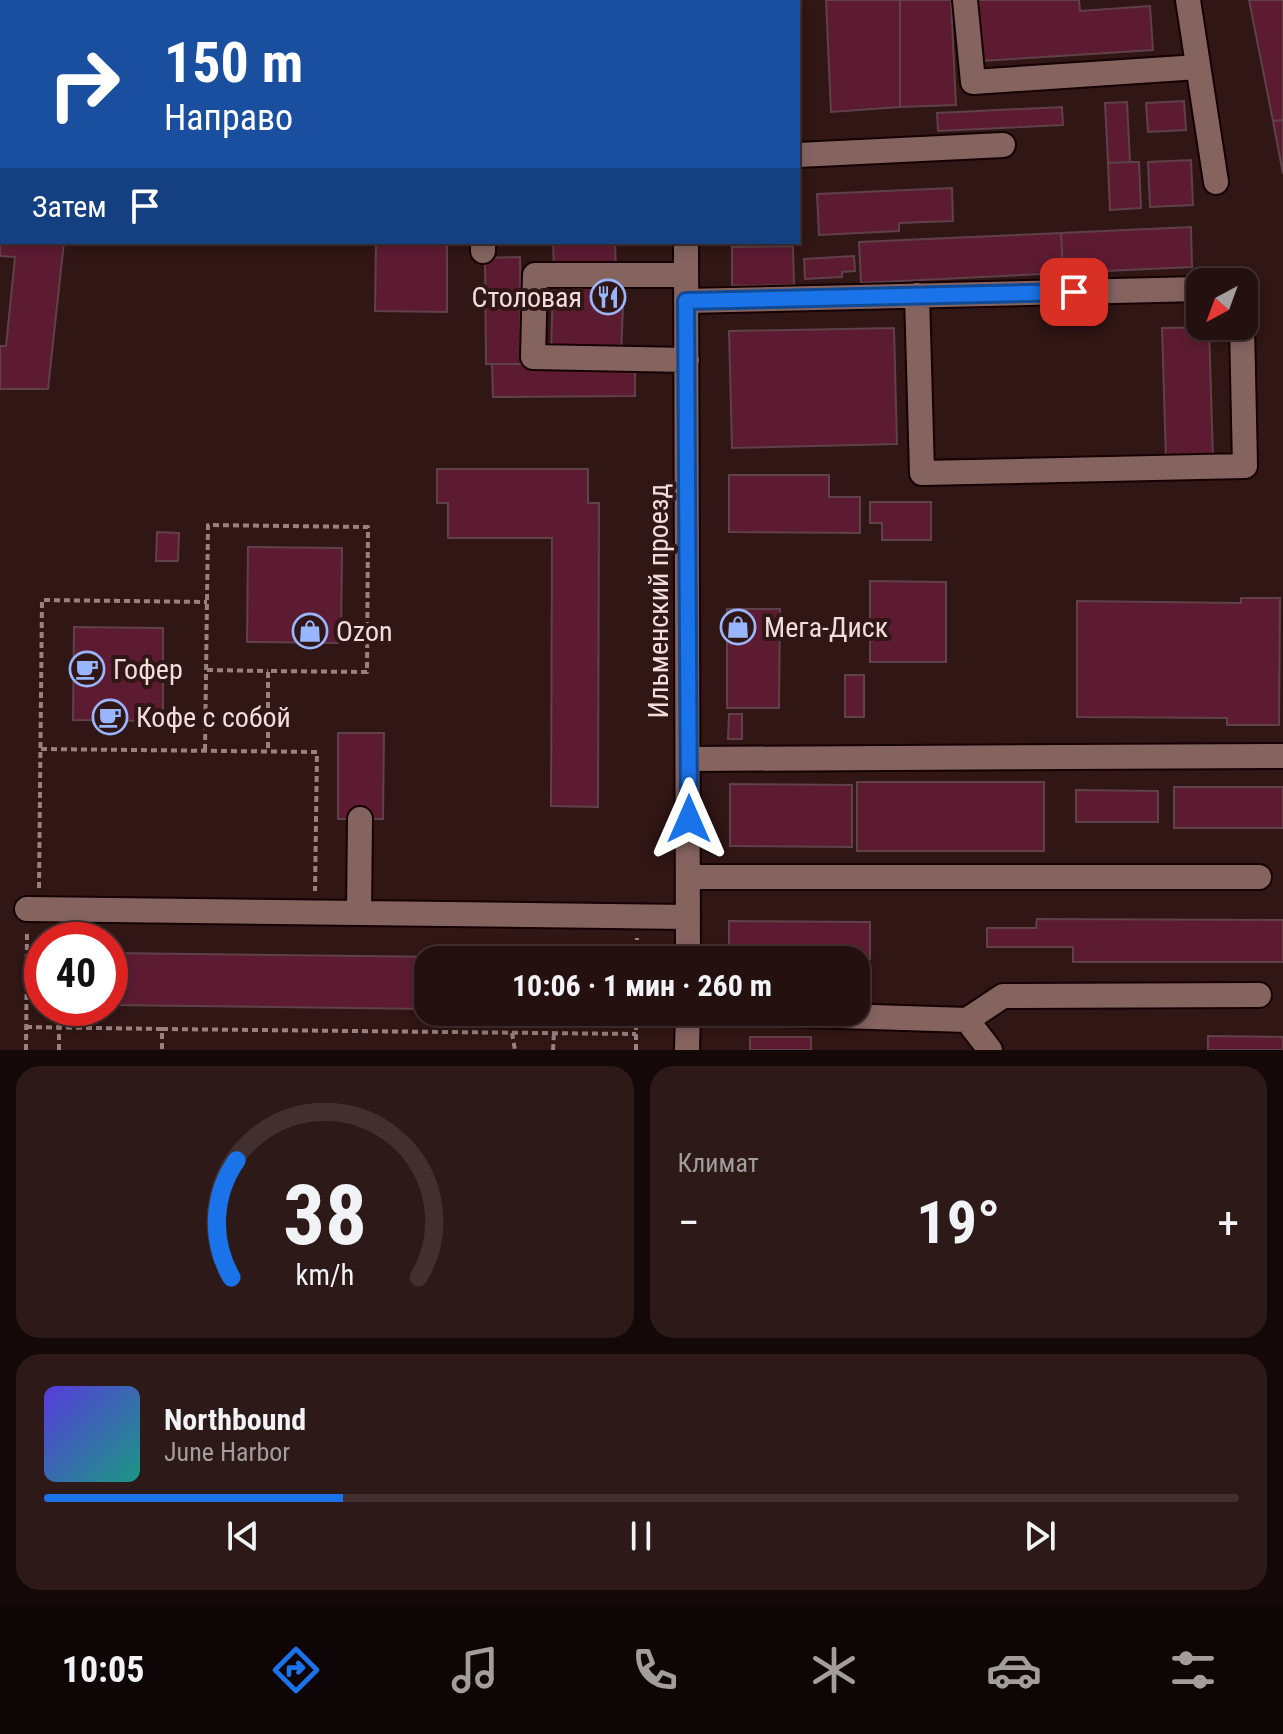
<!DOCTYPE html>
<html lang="ru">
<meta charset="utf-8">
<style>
:root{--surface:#24100f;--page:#2c1918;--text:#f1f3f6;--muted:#a39d9e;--line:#41302f;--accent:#1a73e8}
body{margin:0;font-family:"Roboto Condensed",sans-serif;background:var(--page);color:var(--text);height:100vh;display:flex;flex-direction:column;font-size:30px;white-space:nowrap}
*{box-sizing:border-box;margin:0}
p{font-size:26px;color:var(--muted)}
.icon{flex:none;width:44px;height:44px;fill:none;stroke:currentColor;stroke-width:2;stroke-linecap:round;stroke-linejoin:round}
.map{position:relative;height:1050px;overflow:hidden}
.drawer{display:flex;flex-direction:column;gap:16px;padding:16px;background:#140908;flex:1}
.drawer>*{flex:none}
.banner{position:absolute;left:0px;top:0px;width:800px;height:244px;box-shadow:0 4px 12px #0003,0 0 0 2px var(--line);background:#1a4fa0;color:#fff;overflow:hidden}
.needle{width:52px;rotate:221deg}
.controls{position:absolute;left:1186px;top:268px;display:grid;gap:16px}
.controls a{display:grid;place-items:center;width:72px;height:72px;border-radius:16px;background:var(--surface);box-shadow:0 4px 12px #0003,0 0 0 2px var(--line);font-size:40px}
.speed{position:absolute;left:24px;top:922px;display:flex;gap:16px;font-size:40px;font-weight:700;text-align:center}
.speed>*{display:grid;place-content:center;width:104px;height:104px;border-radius:50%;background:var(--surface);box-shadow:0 4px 12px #0003,0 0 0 2px var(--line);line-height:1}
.speed .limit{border:12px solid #d22;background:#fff;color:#111}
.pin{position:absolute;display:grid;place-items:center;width:68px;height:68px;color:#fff;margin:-34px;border-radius:16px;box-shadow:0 4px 12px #0006}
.me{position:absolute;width:88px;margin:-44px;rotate:0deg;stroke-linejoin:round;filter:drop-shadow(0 0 6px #0008)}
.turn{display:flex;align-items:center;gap:28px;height:168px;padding:0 32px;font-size:36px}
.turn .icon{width:104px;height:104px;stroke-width:2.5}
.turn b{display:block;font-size:56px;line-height:68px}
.then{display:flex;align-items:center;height:76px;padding:0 32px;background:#0003;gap:16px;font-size:30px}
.big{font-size:60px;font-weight:700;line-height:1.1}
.drawer .widget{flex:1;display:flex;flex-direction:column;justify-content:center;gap:12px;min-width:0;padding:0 28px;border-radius:24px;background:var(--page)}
.drawer .dial{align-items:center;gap:0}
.dial svg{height:208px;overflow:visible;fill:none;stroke:var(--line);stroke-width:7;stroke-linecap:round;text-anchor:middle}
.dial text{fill:var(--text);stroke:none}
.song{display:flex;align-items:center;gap:24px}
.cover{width:96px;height:96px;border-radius:12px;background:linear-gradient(135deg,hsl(250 70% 55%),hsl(170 70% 35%))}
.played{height:8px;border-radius:4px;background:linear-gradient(90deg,var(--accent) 25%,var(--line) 25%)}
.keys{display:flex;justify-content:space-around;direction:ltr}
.heat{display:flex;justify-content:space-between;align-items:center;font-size:44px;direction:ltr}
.drawer .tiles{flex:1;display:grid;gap:16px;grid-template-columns:1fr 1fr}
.widget:last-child{grid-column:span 2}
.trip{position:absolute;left:414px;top:946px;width:456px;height:80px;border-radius:24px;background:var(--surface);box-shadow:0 4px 12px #0003,0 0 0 2px var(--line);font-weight:700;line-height:80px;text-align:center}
.tab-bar{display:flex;height:128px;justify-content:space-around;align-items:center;background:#0e0606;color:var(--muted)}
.tab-bar .icon{width:56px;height:56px}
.tab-bar .on{color:var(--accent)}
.tab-bar b{font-size:36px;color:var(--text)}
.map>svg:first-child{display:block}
.building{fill:#5d1b32;stroke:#5f4149;stroke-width:2}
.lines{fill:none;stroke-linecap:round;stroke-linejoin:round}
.minor-casing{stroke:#160202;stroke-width:28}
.path{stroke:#98817f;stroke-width:4;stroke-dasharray:6 4;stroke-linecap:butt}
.minor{stroke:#856460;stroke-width:24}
.route-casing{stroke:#114b97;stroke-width:20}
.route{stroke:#1a73e8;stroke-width:14}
.labels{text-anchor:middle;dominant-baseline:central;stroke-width:8;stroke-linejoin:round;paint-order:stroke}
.poi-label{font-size:28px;fill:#f1dedc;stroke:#301614;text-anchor:start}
.street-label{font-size:28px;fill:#f1dedc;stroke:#301614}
</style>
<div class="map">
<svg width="1283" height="1050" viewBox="0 0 1283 1050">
<rect width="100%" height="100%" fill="#301614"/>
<path class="building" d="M720,0h44v2h-43z
M826,0h74v107l-69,5z
M900,0h51l5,105 -56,2z
M978,0h101l1,11 70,-5 3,44 -172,11z
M1249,0h34v120l-10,1z
M1184,101l2,29 -38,2 -2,-29z
M1127,102l3,60 -22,1 -3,-60z
M1062,107l1,18 -125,6 -1,-18z
M1283,120v54l-10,-53z
M1191,160l2,45 -43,2 -2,-45z
M1130,162h9l2,46 -31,2 -2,-47z
M952,188l1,33 -54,2v8l-80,4 -2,-41z
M0,211l2,31h62l-16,147h-48v-43h6l9,-89 -15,-1z
M1191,227l1,40 -129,6 -2,-40z
M1061,233l2,40 -202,10 -2,-41z
M376,242h71v70l-72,-1z
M553,242h62l1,27 -62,2z
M793,246l1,39 -62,1v-39z
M854,256l1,15 -13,1v5l-37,2 -1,-20z
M520,257l1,107h-35l-1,-106z
M553,281l71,1 -3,74 -70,-2z
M1209,327l4,132 -47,1 -4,-132z
M894,328l3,116 -165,4 -3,-117z
M492,364h143v32l-142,1z
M437,469h151v34h11l-1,304 -47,-1 1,-268h-104v-35h-11z
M729,475h100v22h31v36l-131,-1z
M870,502h61v38h-49v-17h-12z
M157,532l22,1 -1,28h-22z
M248,547l94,1 -1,95 -94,-1z
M870,581l76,1v80h-76z
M1241,598h39l-1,127h-52v-7l-150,-1v-116l164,2z
M727,609h53l-1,99h-52z
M74,627l89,1v93l-90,-1z
M845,675h19v42h-19z
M729,714h13v25h-14z
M338,733h46l-1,86h-45z
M857,782h187v69h-187z
M730,784l122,1v62l-122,-1z
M1174,787h109v41h-109z
M1076,790l82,1v31h-82z
M1037,919l246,1v42h-210v-15h-86v-19h49z
M729,921l141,1v37l-141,1z
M110,953l503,6v1h-185v49l-318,-4z
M1208,1036l75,1v13h-75z
M750,1037h61v13h-61z"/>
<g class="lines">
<g class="minor-casing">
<path id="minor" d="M479,0v2
M685,0v2
M965,0l8,82 225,-15
M1188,0l28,182
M177,2v-2
M798,155l205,-10
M483,242v9
M686,242l2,718
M686,275h-151l-2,82 154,3
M917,295l5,178 323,-7 -3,-140
M686,301l514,-12
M689,759l594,-3
M689,877h570
M27,909l661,8
M359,913l1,-94
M718,1012l249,8 23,30
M967,1020l36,-24 256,-1
M687,1050l1,-38"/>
</g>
<path class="path" d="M207,670l61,1
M41,749l276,3 -2,139
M205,750l3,-225 160,2 -1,145 -99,-1v80
M39,888l3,-288 165,2
M636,960l1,-22
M26,1027l136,2v21
M162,1029l474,5
M512,1033l3,17
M26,1050l1,-118
M59,1050v-42
M553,1050l1,-17
M636,1050v-38"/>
<use href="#minor" class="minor"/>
</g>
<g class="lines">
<g class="route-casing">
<path id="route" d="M689,819l-3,-518 388,-9"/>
</g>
<use href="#route" class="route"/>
</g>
<defs>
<g id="restaurant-ring" transform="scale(1.8)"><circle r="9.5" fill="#301614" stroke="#99b5fd" stroke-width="1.5"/><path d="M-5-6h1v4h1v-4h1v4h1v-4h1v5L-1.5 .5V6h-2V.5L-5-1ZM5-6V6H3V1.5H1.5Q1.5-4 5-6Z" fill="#99b5fd"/></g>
<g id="shop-ring" transform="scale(1.8)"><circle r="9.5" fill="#301614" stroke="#99b5fd" stroke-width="1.5"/><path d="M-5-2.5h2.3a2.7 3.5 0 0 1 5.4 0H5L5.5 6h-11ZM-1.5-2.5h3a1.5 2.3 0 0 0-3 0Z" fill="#99b5fd"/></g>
<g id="cafe-ring" transform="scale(1.8)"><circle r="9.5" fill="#301614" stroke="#99b5fd" stroke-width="1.5"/><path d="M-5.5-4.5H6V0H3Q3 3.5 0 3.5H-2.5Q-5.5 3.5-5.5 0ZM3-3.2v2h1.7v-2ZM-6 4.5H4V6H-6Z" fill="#99b5fd"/></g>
</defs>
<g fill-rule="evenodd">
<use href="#restaurant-ring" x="608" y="297"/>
<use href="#shop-ring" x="738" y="627"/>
<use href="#shop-ring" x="310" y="631"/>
<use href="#cafe-ring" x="87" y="669"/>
<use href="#cafe-ring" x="110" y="717"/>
</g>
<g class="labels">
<g class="poi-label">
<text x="582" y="297" text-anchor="end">Столовая</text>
<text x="764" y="627">Мега-Диск</text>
<text x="336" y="631">Ozon</text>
<text x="113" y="669">Гофер</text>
<text x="136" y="717">Кофе с собой</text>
</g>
<g class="street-label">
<text transform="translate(658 601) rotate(-90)">Ильменский проезд</text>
</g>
</g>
</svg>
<div class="controls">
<a><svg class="needle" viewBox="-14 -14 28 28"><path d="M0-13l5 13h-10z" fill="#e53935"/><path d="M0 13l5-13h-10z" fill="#a39d9e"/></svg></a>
</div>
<div class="speed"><div class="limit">40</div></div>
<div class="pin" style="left:1074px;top:292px;background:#d93025"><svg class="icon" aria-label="arrive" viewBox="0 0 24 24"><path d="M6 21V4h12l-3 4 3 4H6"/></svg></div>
<svg class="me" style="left:689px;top:819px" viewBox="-20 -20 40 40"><path d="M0-17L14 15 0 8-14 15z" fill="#1a73e8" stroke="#fff" stroke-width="4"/></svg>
<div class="trip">10:06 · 1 мин · 260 m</div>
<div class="banner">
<div class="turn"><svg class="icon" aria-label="right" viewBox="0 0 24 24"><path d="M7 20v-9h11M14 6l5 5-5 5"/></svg><div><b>150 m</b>Направо</div></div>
<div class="then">Затем<svg class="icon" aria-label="arrive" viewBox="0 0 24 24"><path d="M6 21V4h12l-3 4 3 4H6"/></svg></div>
</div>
</div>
<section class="drawer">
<div class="tiles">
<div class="widget dial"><svg viewBox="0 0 100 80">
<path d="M14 69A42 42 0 1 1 86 69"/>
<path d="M14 69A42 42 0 0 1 16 24" stroke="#1a73e8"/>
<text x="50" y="56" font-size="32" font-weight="700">38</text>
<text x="50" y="72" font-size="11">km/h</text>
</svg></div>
<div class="widget"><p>Климат</p>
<div class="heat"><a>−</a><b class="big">19°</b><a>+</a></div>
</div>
<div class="widget">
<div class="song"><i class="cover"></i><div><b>Northbound</b><p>June Harbor</p></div></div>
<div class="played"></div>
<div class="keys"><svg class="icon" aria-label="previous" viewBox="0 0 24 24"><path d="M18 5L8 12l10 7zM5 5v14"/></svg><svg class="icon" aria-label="pause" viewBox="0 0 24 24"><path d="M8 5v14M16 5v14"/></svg><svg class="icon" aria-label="next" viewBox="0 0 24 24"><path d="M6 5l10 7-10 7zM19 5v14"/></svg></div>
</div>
</div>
</section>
<nav class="tab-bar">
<b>10:05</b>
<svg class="icon on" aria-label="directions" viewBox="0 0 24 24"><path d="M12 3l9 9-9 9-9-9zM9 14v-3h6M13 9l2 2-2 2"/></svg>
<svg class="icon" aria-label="music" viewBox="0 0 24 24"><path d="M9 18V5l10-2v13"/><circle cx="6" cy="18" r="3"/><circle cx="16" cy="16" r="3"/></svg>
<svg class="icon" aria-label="phone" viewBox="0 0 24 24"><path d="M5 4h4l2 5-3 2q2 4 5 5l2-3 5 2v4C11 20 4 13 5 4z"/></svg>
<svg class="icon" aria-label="climate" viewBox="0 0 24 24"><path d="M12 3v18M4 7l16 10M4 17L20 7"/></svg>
<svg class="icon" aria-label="car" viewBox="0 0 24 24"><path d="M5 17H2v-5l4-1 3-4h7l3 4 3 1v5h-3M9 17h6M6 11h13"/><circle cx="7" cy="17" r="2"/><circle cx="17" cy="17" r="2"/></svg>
<svg class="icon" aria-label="filters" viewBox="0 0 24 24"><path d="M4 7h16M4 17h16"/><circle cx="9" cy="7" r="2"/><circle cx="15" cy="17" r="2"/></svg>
</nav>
